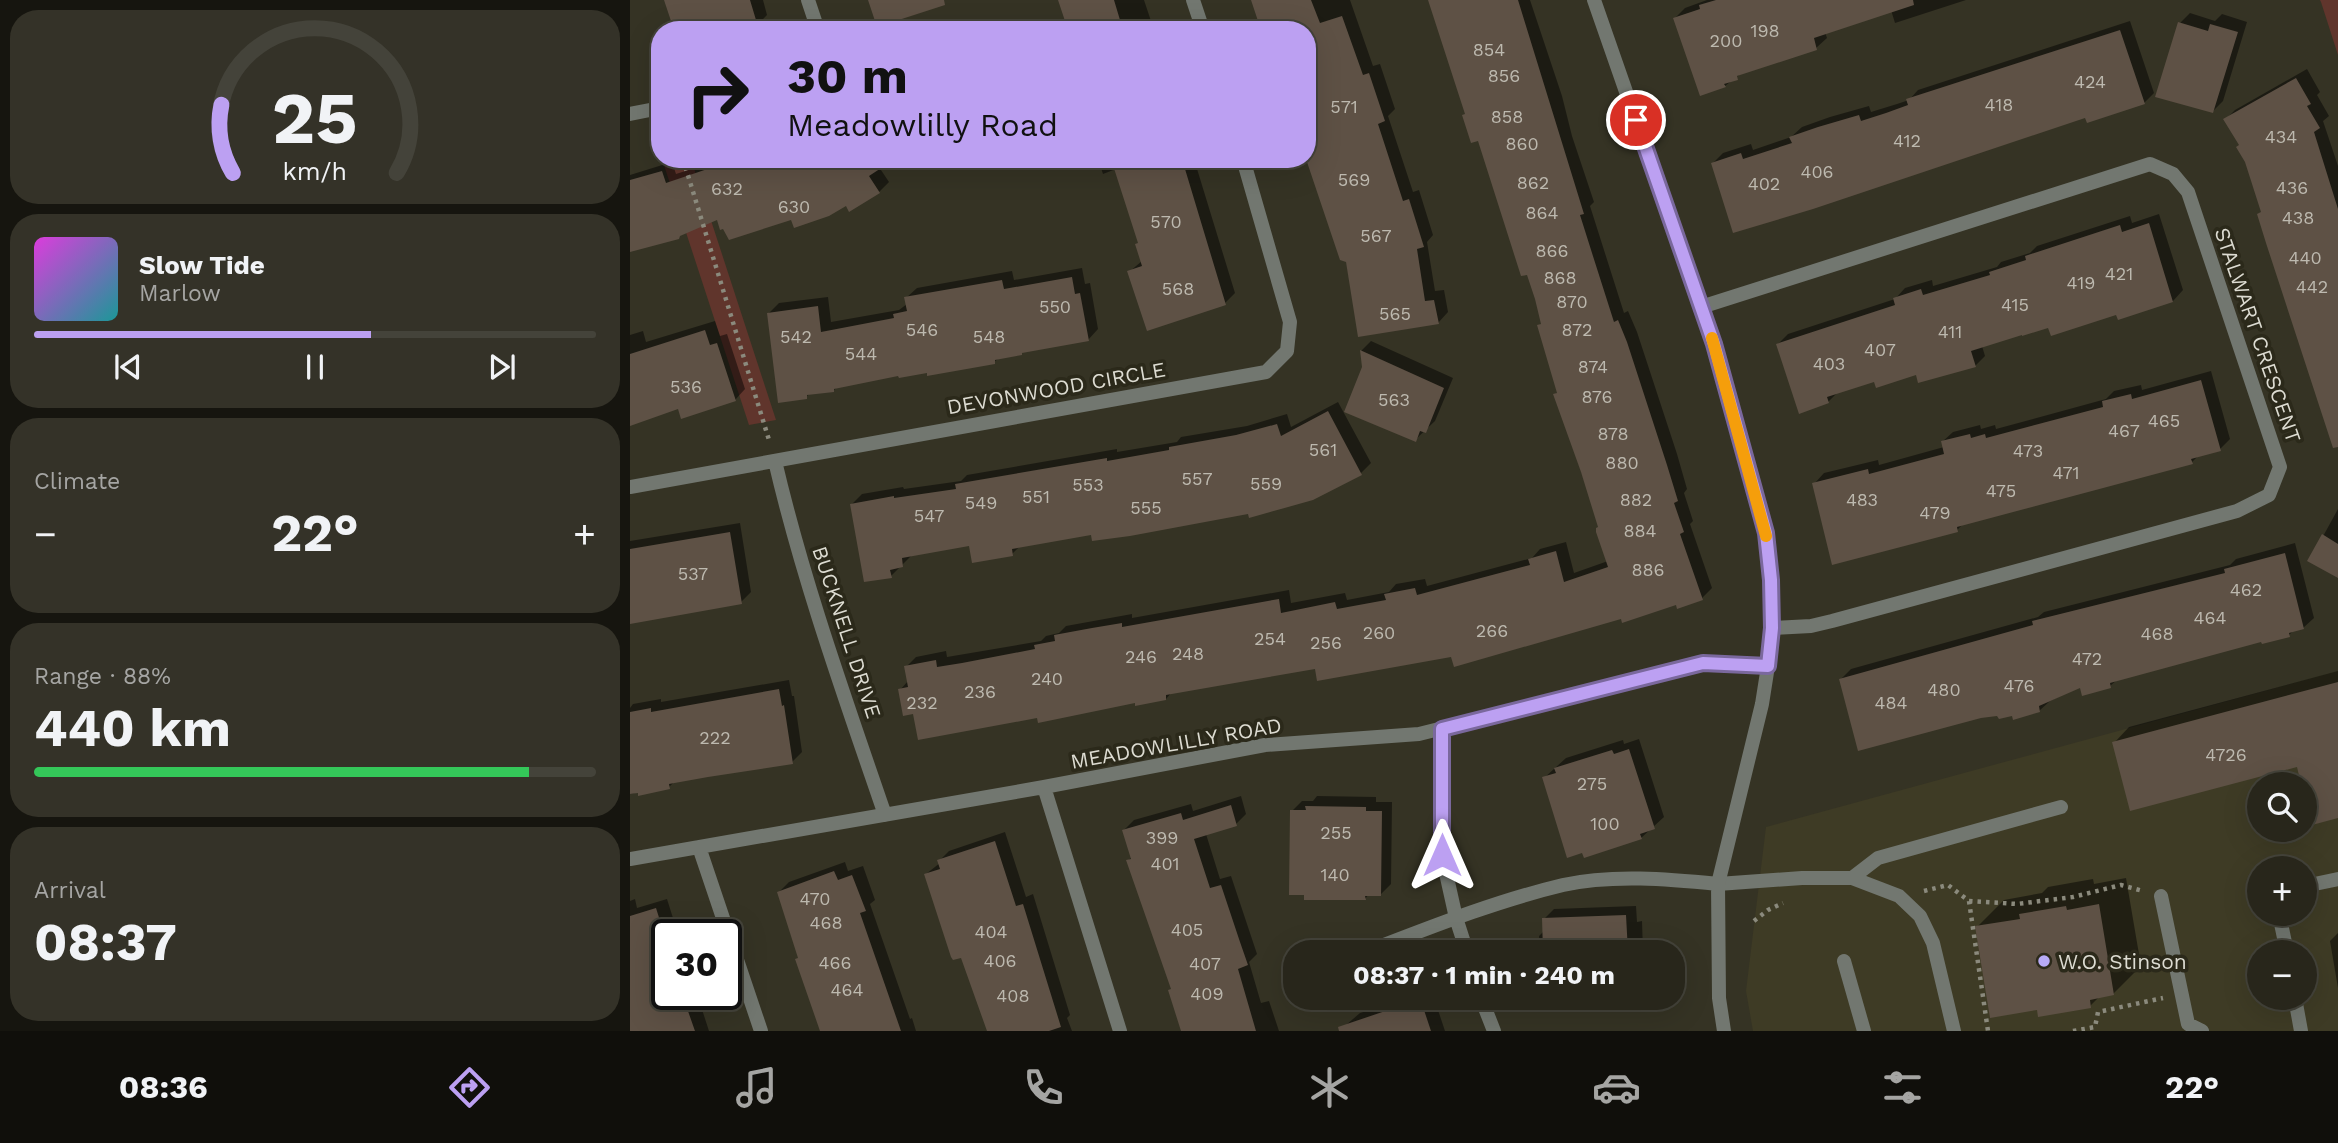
<!DOCTYPE html>
<meta charset="utf-8">
<style>
:root{--surface:#28261b;--page:#343228;--text:#f1f3f6;--muted:#a5a5a3;--line:#44433a;--accent:#bca0f2}
body{margin:0;font-family:"Work Sans",sans-serif;background:var(--page);color:var(--text);height:100vh;display:flex;flex-direction:column;font-size:26px;white-space:nowrap}
*{box-sizing:border-box;margin:0}
p{font-size:23px;color:var(--muted)}
.icon{flex:none;width:38px;height:38px;fill:none;stroke:currentColor;stroke-width:2;stroke-linecap:round;stroke-linejoin:round}
.map{position:relative;flex:1;overflow:hidden}
.panel{display:flex;flex-direction:column;gap:10px;padding:10px;background:#16150f;width:630px}
.panel>*{flex:none}
.guide{position:absolute;left:21px;top:21px;width:665px;height:147px;border-radius:28px;box-shadow:0 7px 28px #0002,0 0 0 2px var(--line);background:#bca0f2;color:#111;overflow:hidden}
.buttons{position:absolute;left:1617px;top:772px;display:grid;gap:14px}
.buttons a{display:grid;place-items:center;width:70px;height:70px;border-radius:50%;background:var(--surface);box-shadow:0 7px 28px #0002,0 0 0 2px var(--line);font-size:35px}
.speed{position:absolute;left:21px;top:919px;display:flex;gap:14px;font-size:35px;font-weight:700;text-align:center}
.speed>*{display:grid;place-content:center;width:91px;height:91px;border-radius:50%;background:var(--surface);box-shadow:0 7px 28px #0002,0 0 0 2px var(--line);line-height:1}
.speed .limit{border:4px solid #111;border-radius:10px;background:#fff;color:#111}
.pin{position:absolute;display:grid;place-items:center;width:60px;height:60px;color:#fff;margin:-30px;border:4px solid #fff;border-radius:50%;box-shadow:0 2px 7px #0007}
.me{position:absolute;width:77px;margin:-38px;rotate:0deg;stroke-linejoin:round;filter:drop-shadow(0 0 5px #0008)}
.turn{display:flex;align-items:center;gap:24px;height:147px;padding:0 21px;font-size:32px}
.turn .icon{width:91px;height:91px;stroke-width:2.5}
.turn b{display:block;font-size:49px;line-height:60px}
.big{font-size:52px;font-weight:700;line-height:1.1}
.panel .widget{flex:1;display:flex;flex-direction:column;justify-content:center;gap:10px;min-width:0;padding:0 24px;border-radius:28px;background:var(--page)}
.panel .dial{align-items:center;gap:0}
.dial svg{height:182px;overflow:visible;fill:none;stroke:var(--line);stroke-width:7;stroke-linecap:round;text-anchor:middle}
.dial text{fill:var(--text);stroke:none}
.song{display:flex;align-items:center;gap:21px}
.cover{width:84px;height:84px;border-radius:10px;background:linear-gradient(135deg,hsl(300 70% 55%),hsl(180 70% 35%))}
.played{height:7px;border-radius:4px;background:linear-gradient(90deg,var(--accent) 60%,var(--line) 60%)}
.keys{display:flex;justify-content:space-around;direction:ltr}
.heat{display:flex;justify-content:space-between;align-items:center;font-size:38px;direction:ltr}
.charge{height:10px;border-radius:5px;background:linear-gradient(90deg,#34c759 88%,var(--line) 0)}
.trip{position:absolute;left:653px;top:940px;width:402px;height:70px;border-radius:28px;background:var(--surface);box-shadow:0 7px 28px #0002,0 0 0 2px var(--line);font-weight:700;line-height:70px;text-align:center}
.tabs{display:flex;height:112px;justify-content:space-around;align-items:center;background:#100f0b;color:var(--muted)}
.tabs .icon{width:49px;height:49px}
.tabs .selected{color:var(--accent)}
.tabs b{font-size:32px;color:var(--text)}
main{display:flex;flex:1;min-height:0}
.map>svg:first-child{display:block}
.built{fill:#3e3b25;fill-rule:evenodd}
.green{fill:#60352c}
.shadow{fill:#0007}
.building{fill:#5e5145}
.lines{fill:none;stroke-linecap:round;stroke-linejoin:round}
.path{stroke:#8b8a7d;stroke-width:4.5;stroke-dasharray:3.5 5;stroke-linecap:butt}
.service{stroke:#727770;stroke-width:14}
.minor{stroke:#727770;stroke-width:14}
.route-casing{stroke:#7a689d;stroke-width:18}
.route{stroke:#bca0f2;stroke-width:12}
.slow{stroke:#f59e0b;stroke-width:12}
.poi-dot{fill:#b8abf7;stroke:#2b291a;stroke-width:2.5}
.labels{text-anchor:middle;dominant-baseline:central;stroke-width:7;stroke-linejoin:round;paint-order:stroke}
.number-label{font-size:18px;fill:#bdb9af}
.street-label{font-size:21px;fill:#dddcd2;stroke:#2b291a}
.poi-label{font-size:21px;fill:#dddcd2;stroke:#2b291a;text-anchor:start}
</style>
<main>
<section class="panel">
<div class="widget dial"><svg viewBox="0 0 100 80">
<path d="M14 69A42 42 0 1 1 86 69"/>
<path d="M14 69A42 42 0 0 1 9 39" stroke="#bca0f2"/>
<text x="50" y="56" font-size="32" font-weight="700">25</text>
<text x="50" y="72" font-size="11">km/h</text>
</svg></div>
<div class="widget">
<div class="song"><i class="cover"></i><div><b>Slow Tide</b><p>Marlow</p></div></div>
<div class="played"></div>
<div class="keys"><svg class="icon" aria-label="previous" viewBox="0 0 24 24"><path d="M18 5L8 12l10 7zM5 5v14"/></svg><svg class="icon" aria-label="pause" viewBox="0 0 24 24"><path d="M8 5v14M16 5v14"/></svg><svg class="icon" aria-label="next" viewBox="0 0 24 24"><path d="M6 5l10 7-10 7zM19 5v14"/></svg></div>
</div>
<div class="widget"><p>Climate</p>
<div class="heat"><a>−</a><b class="big">22°</b><a>+</a></div>
</div>
<div class="widget"><p>Range · 88%</p><b class="big">440 km</b><div class="charge"></div></div>
<div class="widget"><p>Arrival</p><b class="big">08:37</b></div>
</section>
<div class="map">
<svg width="1708" height="1031" viewBox="0 0 1708 1031">
<rect width="100%" height="100%" fill="#353324"/>
<path class="built" d="M1708,671v360h-585l-7,-40 20,-164zM1629,784h46v46h-46zM1629,868h46v46h-46zM1629,952h46v46h-46z"/>
<path class="green" d="M1690,0h18v55l-17,-53z
M32,159h29l85,261 -27,5z"/>
<path class="shadow" d="M36,0h97l4,15 -10,10z
M430,0h84l10,30h-85z
M623,0h97l23,66 7,-2 15,45 -7,7 25,76 6,-2 14,45 -6,7 8,49 9,-1 4,22 -10,11 -79,12 -52,-305z
M800,0h100l32,96 10,40 22,66 -4,4 34,107 4,-2 9,21 40,122 10,35 -3,4 9,28 -3,3 22,64 -10,10 -250,57 -136,12 -144,25 -6,7 -30,2 -98,15 -123,-4 -15,-22 8,-9 -2,-14 10,-10 30,-6 1,6 94,-16 5,-5 13,-3 7,-7 66,-12v4l157,-28 2,13 54,-10 2,7 42,-8 7,-8 29,-5 2,7 105,-28 8,-9 26,-7 8,31 34,-12 -8,-35 -45,-131 3,-3 -19,-66 4,-4 -6,-23 -58,-160 -12,-26z
M1077,0h259l-71,23 -4,-13 -66,22 2,6 -11,10 -72,23 -19,15 -50,-68 10,-10z
M1560,13l25,8 7,-7 25,8 -24,79 -10,10 -33,-88z
M1500,21l24,72 -10,10 -58,13 -373,47 10,-10 28,-9 2,6 38,-13 11,-10 28,-10 39,-11 2,6 26,-8 12,-4 9,-10z
M339,26v4h-77l2,-2z
M1677,69l13,23 -3,3 12,21 -6,5 15,45v271l-98,-292 -15,-25 10,-10z
M93,159h169l-13,8 10,15 -10,10 -33,11 -53,15h-75l-88,32v-75l42,-13 4,12z
M468,159h96l41,134 -10,10 -96,-31 13,-11 -2,-19 -24,-73 -13,5z
M1529,214l24,76 -10,11 -123,25 -68,20 3,10 -10,10 -100,14 -37,12 -10,10 -50,-58 10,-10 107,-35 10,-11 27,-8 1,6 64,-19 4,-5 29,-9 7,-7 93,-30 2,7z
M452,268l3,16 5,-1 8,46 -10,11 -64,11 -3,3 -22,4 -5,4 -94,11 -62,13 -4,4 -24,3 -4,4 -37,-84 10,-10 49,-6 3,25 68,-12 8,-6 -1,-6 11,-10 95,-17 2,9z
M85,321l5,15 7,-2 18,55 -10,11 -56,7 -49,17v-89l13,-4 3,11z
M741,341l82,37 -18,43 -20,19 -54,-89z
M1581,371l19,68 -10,10 -21,6 -7,7 -229,62 -6,6 -143,-46 10,-11 54,-13 1,5 65,-18 -2,-5 11,-10 27,-7 1,4 14,-4 1,4 110,-30 8,-8 27,-6 1,5z
M708,402l33,61 -10,10 -112,39 -156,21 -73,13 -8,8 -42,-10 -58,11 -21,21 -39,-72 10,-10 41,-7 1,2 57,-8 6,-6 150,-26v3l60,-10 4,-5 66,-11 40,-12 4,13z
M1708,509v67l-28,-16z
M110,523l11,69 -10,10 -111,20v-81z
M1665,543l19,75 -11,10 -9,2 -5,5 -26,5 -145,39 -8,7h-29l-31,15 -11,10 -41,3 -157,-35 10,-10 187,-52 6,-5 186,-47 6,-6z
M1708,671v145l-25,7 -15,-59 -184,-21 15,-16z
M159,680l3,16h2l8,56 -10,10 -117,19 -6,6 -39,7v-86l3,-4 28,-5v3z
M1009,739l25,78 -23,21 -97,-60 22,-20 57,-18 1,4z
M611,796l5,18 -10,10 -30,10 14,45 11,-3 26,78 -8,8 12,41 8,-2 10,30h-89l-62,-170 4,-4 -8,-27 10,-10 57,-16 2,7z
M687,796l59,1v5h16l-1,82 -11,11 -11,-1 -4,5 -73,-88 10,-10h11z
M375,832l21,65 7,-3 37,121 -3,3 5,13h-83l-16,-50 -47,-107 14,-11 -1,-2 10,-10z
M215,862l3,9 15,-5 12,34 -5,4 40,115 2,-1 4,13h-94l-43,-139 10,-10z
M1496,878l15,88 -28,28 -13,2 -10,10 -52,2 -61,-81 27,-27 38,-7 6,-6 45,-8 1,5z
M5,899l2,9 30,-9 11,35h-11v60h30l12,37h-79v-130z
M1006,906l1,16 5,-1 1,31h-103l-1,-16 5,-5v-12l10,-10z
M1708,933v55l-8,-47z
M778,998h9l1,2 16,-2 11,33h-106l21,-18z
M917,998h91l-8,8 -82,3z"/>
<path class="building" d="M34,0h86l9,30h-85z
M238,0h76l1,5 -68,22z
M428,0h56l9,30h-55z
M621,0h60l9,23 22,-7 21,59 6,-2 16,48 -7,3 25,77 6,-2 15,48 -7,2 8,52 9,-1 5,24 -81,13 -12,-75 -6,-2 -33,-98v-132h-46z
M798,0h90l66,214 -4,1 12,38 22,69 4,-2 9,22 40,123 11,36 -4,2 10,29 -4,2 23,66 -26,9 -1,-4 -54,18 -1,-4 -167,48 -3,-10 -134,24 -2,-12 -149,26v5l-31,6v-3l-97,20 -1,-5 -119,22 -5,-26 -10,2 -5,-27 10,-2 -4,-21 32,-6 1,7 25,-4 73,-14 -1,-4 21,-4 -1,-6 38,-7 30,-5v4l157,-28 2,14 54,-11 2,7 49,-9 -2,-6 31,-6 2,7 113,-30 -2,-6 28,-8 8,31 44,-15 -12,-35v-4l2,-1 -17,-55 -28,-78 4,-1 -20,-68 4,-1 -6,-25 -8,-24 -6,1 -43,-135 -7,2 -9,-28 3,-1z
M1086,0h197l1,5 -100,33 3,12 -80,26 1,4 -14,4 2,3 -26,9 -27,-78 27,-9 -1,-4z
M1548,22l30,9 2,-7 28,8 -25,81 -58,-16z
M1490,30l25,74 -58,19 -2,-5 -272,91 -80,24 -22,-70 30,-10 2,6 49,-16 -3,-6 29,-10 41,-12 2,6 25,-8 22,-8 -2,-6z
M1666,78l15,26 -4,2 13,22 -6,4 24,77v238l-5,1 -67,-205 -9,-29 4,-2 -16,-50 -9,-15 3,-2 -16,-26z
M107,159h158l-26,17 11,17 -31,19 -3,-6 -17,10 -35,12 -3,-8 -62,20 -6,-11 -3,1 -3,-10 -37,16 -1,3 -49,13v-72l32,-9 4,12z
M481,159h71l44,146 -79,26 -20,-60 15,-5 -7,-22 3,-1z
M1519,223l24,79 -55,18 -2,-5 -65,21 -3,-8 -26,8v-1l-51,16 5,16 -58,16 -2,-8 -40,13 -2,-6 -47,15 2,6 -30,11 -23,-70 119,-39 -2,-7 28,-9 2,6 67,-20 -1,-3 37,-12 -1,-4 95,-31 2,7z
M442,277l3,17 5,-1 9,48 -67,12v2l-27,5v4l-68,12v-3l-28,5 -1,-2 -64,13v3l-27,3v4l-29,4 -11,-90 51,-7 3,26 73,-14 -1,-4 14,-3 -3,-14 98,-17 2,9z
M75,330l5,15 7,-2 19,58 -55,18 -3,-10 -48,17v-72z
M730,350l84,38 -18,45 -6,-2 -4,11 -72,-30 18,-45z
M1571,380l20,71 -30,8 2,5 -236,63 1,5 -126,33 -20,-82 56,-14 1,5 75,-20 -3,-13 29,-7 1,4 14,-4 1,4 117,-31 -1,-6 29,-7 1,5z
M698,411l34,64 -49,25 -64,18 -1,-4 -118,22 -38,5 -1,-6 -79,14 1,7 -41,7 -3,-17 -67,12 1,9 -13,3 2,8 -28,4 -14,-78 44,-8v2l62,-9 -1,-5 152,-26v3l62,-11v-3l67,-12 41,-11 4,12z
M100,532l12,72 -112,20v-75z
M1692,534l16,10v34l-31,-17z
M1655,553l19,76 -15,4 1,4 -28,7 -1,-2 -151,41 1,5 -29,8 -2,-8 -41,18 1,6 -27,8 -1,-4 -13,3 -2,-3 -16,2 -123,33 -19,-72 194,-54 -1,-4 193,-48 -1,-4z
M1708,682v136l-26,7 -7,-28v-13h-4l-4,-17 -167,44 -18,-69z
M149,689l3,17 2,-1 9,59 -85,13 -39,7 1,5 -32,7v-3l-8,1v-82l21,-4v4z
M999,749l26,80 -15,5 2,5 -58,19 -2,-5 -15,5 -25,-81 14,-4 -2,-5 58,-18 2,4z
M601,805l6,21 -43,13 16,49 11,-3 19,57 8,23 -10,4 18,62h-75l-13,-41 3,-1 -45,-129 5,-1 -9,-29 59,-17 2,7z
M675,806l61,1v4h16l-1,85h-16l1,4h-62v-5h-15l1,-85h16z
M365,841l21,65 7,-2 38,123 -12,4h-62l-26,-73 -8,2 -2,-3 -27,-83 16,-5 -3,-9z
M204,871l4,9 14,-5 14,36 -6,2 41,118h-81l-25,-72 3,-1 -21,-66z
M1469,904l15,91 -24,5 1,8 -53,9 -1,-7 -47,8 -15,-92 45,-7 -1,-5 47,-8 1,4z
M26,908l11,35v51h15l13,37h-65v-115z
M996,915l2,37h-85l-1,-34z
M776,1004l2,5 14,-5 9,27h-92l-1,-4z"/>
<g class="lines">
<path class="path" d="M53,159l86,281
M1294,891l24,-6 21,16 19,130
M1339,901l48,3 56,-7 48,-12 22,6
M1124,921l14,-11 15,-7
M1443,1031l22,-4 3,-15 65,-14"/>
<path class="service" d="M1222,878l26,-20 183,-51
M1088,884l84,-6h50l47,18 21,20 13,27 21,88
M1675,886l33,-7
M1531,896l27,128 14,7
M1649,914l8,38
M1214,961l20,70
M1665,998l6,33"/>
<path class="minor" d="M178,0l10,30
M563,0l10,30
M964,0l120,344 52,189 5,48 1,47 -4,38 -6,38 -44,180 1,114 5,33
M0,114l30,-6
M1071,307l449,-143 23,10 15,18 92,275 -11,28 -32,16 -405,110 -21,5 -39,2
M145,461c28,120 70,237 110,354
M0,487l636,-115 21,-21 3,-29 -47,-163
M812,729v126l14,63 11,34
M414,787l76,244
M69,847l62,184
M0,859l414,-72 221,-42 154,-11 284,-71 65,3
M736,952c65,-25 130,-51 197,-67 49,-11 106,-6 155,-1
M851,998l13,33"/>
</g>
<g class="lines">
<g class="route-casing">
<path id="route" d="M812,855v-126l261,-66 65,3 4,-38 -1,-48 -5,-47 -52,-189 -78,-224"/>
</g>
<use href="#route" class="route"/>
<path class="slow" d="M1082,338l54,198"/>
</g>
<circle class="poi-dot" cx="1414" cy="961" r="7"/>
<g class="labels">
<g class="number-label">
<text x="1135" y="30">198</text>
<text x="1096" y="40">200</text>
<text x="859" y="49">854</text>
<text x="874" y="75">856</text>
<text x="1460" y="81">424</text>
<text x="1369" y="104">418</text>
<text x="714" y="106">571</text>
<text x="877" y="116">858</text>
<text x="1651" y="136">434</text>
<text x="1277" y="140">412</text>
<text x="892" y="143">860</text>
<text x="1187" y="171">406</text>
<text x="724" y="179">569</text>
<text x="903" y="182">862</text>
<text x="1134" y="183">402</text>
<text x="1662" y="187">436</text>
<text x="97" y="188">632</text>
<text x="164" y="206">630</text>
<text x="912" y="212">864</text>
<text x="1668" y="217">438</text>
<text x="536" y="221">570</text>
<text x="746" y="235">567</text>
<text x="922" y="250">866</text>
<text x="1675" y="257">440</text>
<text x="1489" y="273">421</text>
<text x="930" y="277">868</text>
<text x="1451" y="282">419</text>
<text x="1682" y="286">442</text>
<text x="548" y="288">568</text>
<text x="942" y="301">870</text>
<text x="1385" y="304">415</text>
<text x="425" y="306">550</text>
<text x="765" y="313">565</text>
<text x="292" y="329">546</text>
<text x="947" y="329">872</text>
<text x="1320" y="331">411</text>
<text x="166" y="336">542</text>
<text x="359" y="336">548</text>
<text x="1250" y="349">407</text>
<text x="231" y="353">544</text>
<text x="1199" y="363">403</text>
<text x="963" y="366">874</text>
<text x="56" y="386">536</text>
<text x="967" y="396">876</text>
<text x="764" y="399">563</text>
<text x="1534" y="420">465</text>
<text x="1494" y="430">467</text>
<text x="983" y="433">878</text>
<text x="693" y="449">561</text>
<text x="1398" y="450">473</text>
<text x="992" y="462">880</text>
<text x="1436" y="472">471</text>
<text x="567" y="478">557</text>
<text x="636" y="483">559</text>
<text x="458" y="484">553</text>
<text x="1371" y="490">475</text>
<text x="406" y="496">551</text>
<text x="1006" y="499">882</text>
<text x="1232" y="499">483</text>
<text x="351" y="502">549</text>
<text x="516" y="507">555</text>
<text x="1305" y="512">479</text>
<text x="299" y="515">547</text>
<text x="1010" y="530">884</text>
<text x="1018" y="569">886</text>
<text x="63" y="573">537</text>
<text x="1616" y="589">462</text>
<text x="1580" y="617">464</text>
<text x="862" y="630">266</text>
<text x="749" y="632">260</text>
<text x="1527" y="633">468</text>
<text x="640" y="638">254</text>
<text x="696" y="642">256</text>
<text x="558" y="653">248</text>
<text x="511" y="656">246</text>
<text x="1457" y="658">472</text>
<text x="417" y="678">240</text>
<text x="1389" y="685">476</text>
<text x="1314" y="689">480</text>
<text x="350" y="691">236</text>
<text x="292" y="702">232</text>
<text x="1261" y="702">484</text>
<text x="85" y="737">222</text>
<text x="1596" y="754">4726</text>
<text x="962" y="783">275</text>
<text x="975" y="823">100</text>
<text x="706" y="832">255</text>
<text x="532" y="837">399</text>
<text x="535" y="863">401</text>
<text x="705" y="874">140</text>
<text x="185" y="898">470</text>
<text x="196" y="922">468</text>
<text x="557" y="929">405</text>
<text x="361" y="931">404</text>
<text x="370" y="960">406</text>
<text x="205" y="962">466</text>
<text x="575" y="963">407</text>
<text x="217" y="989">464</text>
<text x="577" y="993">409</text>
<text x="383" y="995">408</text>
</g>
<g class="street-label">
<text transform="translate(1628 335) rotate(71)">STALWART CRESCENT</text>
<text transform="translate(426 388) rotate(-10)">DEVONWOOD CIRCLE</text>
<text transform="translate(217 632) rotate(72)">BUCKNELL DRIVE</text>
<text transform="translate(546 743) rotate(-10)">MEADOWLILLY ROAD</text>
</g>
<g class="poi-label">
<text x="1428" y="961">W.O. Stinson</text>
</g>
</g>
</svg>
<div class="buttons">
<a><svg class="icon" aria-label="search" viewBox="0 0 24 24"><circle cx="10" cy="10" r="6"/><path d="M15 15l6 6"/></svg></a>
<a>+</a>
<a>−</a>
</div>
<div class="speed"><div class="limit">30</div></div>
<div class="pin" style="left:1006px;top:120px;background:#d93025"><svg class="icon" aria-label="arrive" viewBox="0 0 24 24"><path d="M6 21V4h12l-3 4 3 4H6"/></svg></div>
<svg class="me" style="left:812px;top:855px" viewBox="-20 -20 40 40"><path d="M0-17L14 15 0 8-14 15z" fill="#bca0f2" stroke="#fff" stroke-width="4"/></svg>
<div class="trip">08:37 · 1 min · 240 m</div>
<div class="guide">
<div class="turn"><svg class="icon" aria-label="right" viewBox="0 0 24 24"><path d="M7 20v-9h11M14 6l5 5-5 5"/></svg><div><b>30 m</b>Meadowlilly Road</div></div>
</div>
</div>
</main>
<nav class="tabs">
<b>08:36</b>
<svg class="icon selected" aria-label="directions" viewBox="0 0 24 24"><path d="M12 3l9 9-9 9-9-9zM9 14v-3h6M13 9l2 2-2 2"/></svg>
<svg class="icon" aria-label="music" viewBox="0 0 24 24"><path d="M9 18V5l10-2v13"/><circle cx="6" cy="18" r="3"/><circle cx="16" cy="16" r="3"/></svg>
<svg class="icon" aria-label="phone" viewBox="0 0 24 24"><path d="M5 4h4l2 5-3 2q2 4 5 5l2-3 5 2v4C11 20 4 13 5 4z"/></svg>
<svg class="icon" aria-label="climate" viewBox="0 0 24 24"><path d="M12 3v18M4 7l16 10M4 17L20 7"/></svg>
<svg class="icon" aria-label="car" viewBox="0 0 24 24"><path d="M5 17H2v-5l4-1 3-4h7l3 4 3 1v5h-3M9 17h6M6 11h13"/><circle cx="7" cy="17" r="2"/><circle cx="17" cy="17" r="2"/></svg>
<svg class="icon" aria-label="filters" viewBox="0 0 24 24"><path d="M4 7h16M4 17h16"/><circle cx="9" cy="7" r="2"/><circle cx="15" cy="17" r="2"/></svg>
<b>22°</b>
</nav>
